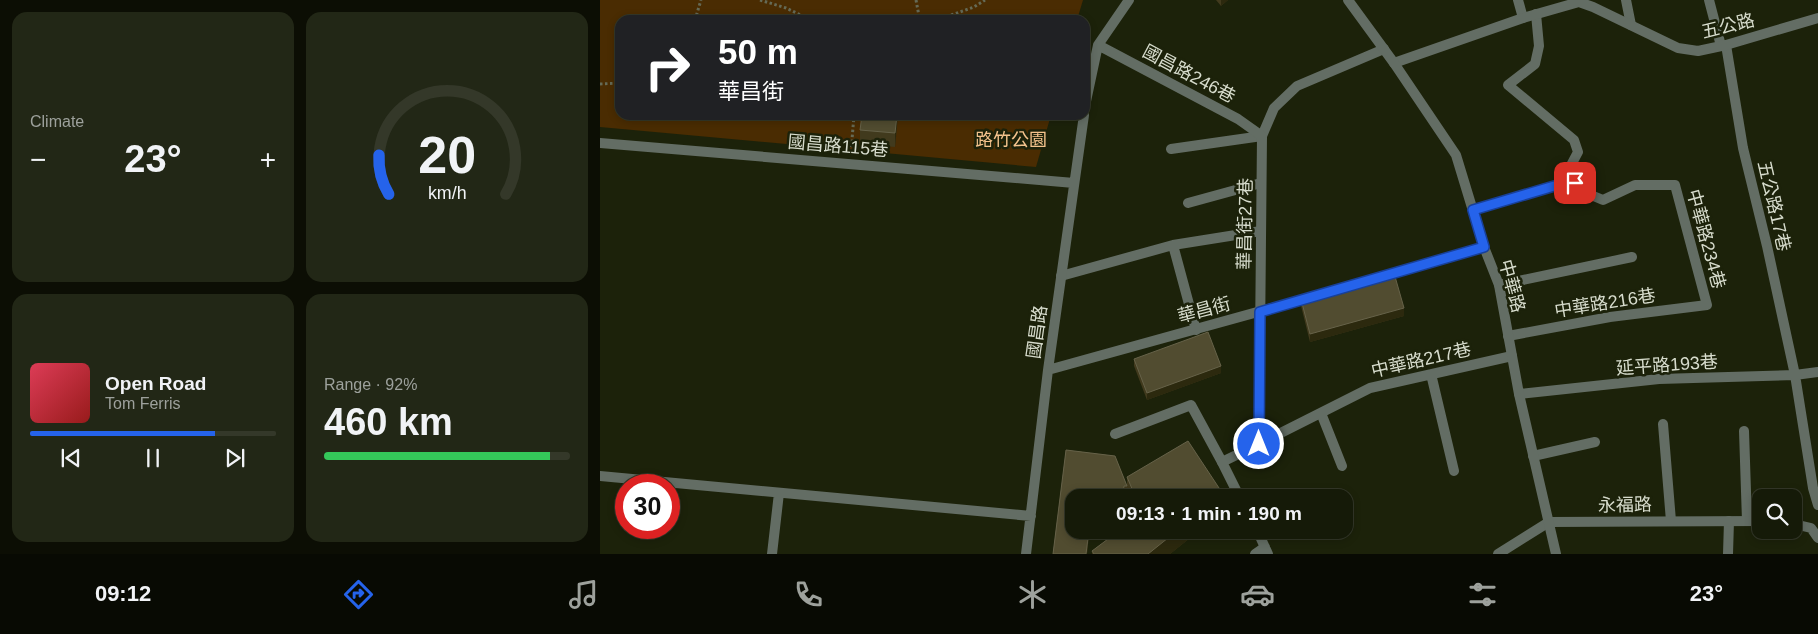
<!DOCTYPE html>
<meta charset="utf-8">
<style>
:root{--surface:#151a08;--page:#222716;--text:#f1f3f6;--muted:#9da19c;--line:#343829;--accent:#2563eb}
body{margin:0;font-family:Helvetica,"Noto Sans TC",sans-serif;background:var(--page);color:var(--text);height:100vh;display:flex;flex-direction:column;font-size:19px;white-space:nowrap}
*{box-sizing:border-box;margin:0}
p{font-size:16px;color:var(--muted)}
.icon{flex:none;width:28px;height:28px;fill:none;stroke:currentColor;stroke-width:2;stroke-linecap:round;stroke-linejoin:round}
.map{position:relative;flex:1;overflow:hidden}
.side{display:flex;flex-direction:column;gap:12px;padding:12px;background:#0c0e04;width:600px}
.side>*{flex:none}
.guide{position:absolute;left:15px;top:15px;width:475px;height:105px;border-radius:15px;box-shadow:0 2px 8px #0003,0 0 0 1px var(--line);background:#202124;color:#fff;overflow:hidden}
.fabs{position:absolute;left:1152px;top:489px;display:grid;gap:10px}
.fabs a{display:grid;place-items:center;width:50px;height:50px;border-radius:10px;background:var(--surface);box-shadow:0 2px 8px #0003,0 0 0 1px var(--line);font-size:25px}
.speed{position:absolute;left:15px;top:474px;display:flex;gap:10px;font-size:25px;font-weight:700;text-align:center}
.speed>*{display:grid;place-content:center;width:65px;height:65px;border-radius:50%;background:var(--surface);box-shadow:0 2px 8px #0003,0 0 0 1px var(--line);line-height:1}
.speed .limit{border:8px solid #d22;background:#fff;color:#111}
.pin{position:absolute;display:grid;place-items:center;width:42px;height:42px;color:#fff;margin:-21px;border-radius:10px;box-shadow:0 2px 8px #0006}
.me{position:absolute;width:55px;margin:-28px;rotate:0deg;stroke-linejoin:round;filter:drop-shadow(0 0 4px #0008)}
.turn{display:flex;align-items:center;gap:18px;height:105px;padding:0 20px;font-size:22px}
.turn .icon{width:65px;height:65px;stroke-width:2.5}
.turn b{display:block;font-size:35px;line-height:42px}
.big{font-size:38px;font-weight:800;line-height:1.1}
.side .tile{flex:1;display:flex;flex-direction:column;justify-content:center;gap:8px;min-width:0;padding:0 18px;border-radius:15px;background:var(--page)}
.side .dial{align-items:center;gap:0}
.dial svg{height:130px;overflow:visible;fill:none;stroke:var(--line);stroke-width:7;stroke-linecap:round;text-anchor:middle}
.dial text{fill:var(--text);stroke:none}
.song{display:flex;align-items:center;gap:15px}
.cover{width:60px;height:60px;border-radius:8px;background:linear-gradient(135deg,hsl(350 70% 55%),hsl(0 70% 35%))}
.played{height:5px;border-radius:2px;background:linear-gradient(90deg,var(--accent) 75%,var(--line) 75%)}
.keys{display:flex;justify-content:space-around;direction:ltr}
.heat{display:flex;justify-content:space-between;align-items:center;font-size:28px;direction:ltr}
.charge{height:8px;border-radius:4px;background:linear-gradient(90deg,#34c759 92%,var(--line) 0)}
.side .tiles{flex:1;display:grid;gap:12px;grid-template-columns:repeat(2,1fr)}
.trip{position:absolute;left:465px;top:489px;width:288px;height:50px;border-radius:15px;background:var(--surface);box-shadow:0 2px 8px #0003,0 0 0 1px var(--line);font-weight:800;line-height:50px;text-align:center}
.menu{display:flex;height:80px;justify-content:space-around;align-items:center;background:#080a03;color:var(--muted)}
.menu .icon{width:35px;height:35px}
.menu .active{color:var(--accent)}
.menu b{font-size:22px;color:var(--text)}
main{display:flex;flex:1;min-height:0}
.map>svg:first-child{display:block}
.green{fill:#4a2c02}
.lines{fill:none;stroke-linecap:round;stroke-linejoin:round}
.path{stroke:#656a56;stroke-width:3;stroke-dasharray:2.5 2.5;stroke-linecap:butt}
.service{stroke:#636d64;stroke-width:10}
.minor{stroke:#636d64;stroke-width:10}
.tertiary{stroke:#636d64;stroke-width:10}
.wall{fill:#413a1d}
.shaded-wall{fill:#2c290e}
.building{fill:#514c30;stroke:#666249}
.route-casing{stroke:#184099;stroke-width:12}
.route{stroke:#2563eb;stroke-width:9}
.labels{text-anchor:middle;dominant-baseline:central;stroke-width:5;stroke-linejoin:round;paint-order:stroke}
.street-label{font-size:18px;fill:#d7dccd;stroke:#1c220a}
.park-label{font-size:18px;fill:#f4c38d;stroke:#1c220a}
</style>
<main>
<section class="side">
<div class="tiles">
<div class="tile"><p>Climate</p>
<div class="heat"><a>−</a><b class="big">23°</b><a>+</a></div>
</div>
<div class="tile dial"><svg viewBox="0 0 100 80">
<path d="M14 69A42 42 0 1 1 86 69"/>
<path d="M14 69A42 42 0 0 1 8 45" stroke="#2563eb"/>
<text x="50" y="56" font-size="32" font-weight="700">20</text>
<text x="50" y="72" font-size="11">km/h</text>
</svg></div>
<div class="tile">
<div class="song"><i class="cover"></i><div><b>Open Road</b><p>Tom Ferris</p></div></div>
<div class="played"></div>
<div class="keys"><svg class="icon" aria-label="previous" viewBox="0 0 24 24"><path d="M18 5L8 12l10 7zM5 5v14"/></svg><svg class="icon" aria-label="pause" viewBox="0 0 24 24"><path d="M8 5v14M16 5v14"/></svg><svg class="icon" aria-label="next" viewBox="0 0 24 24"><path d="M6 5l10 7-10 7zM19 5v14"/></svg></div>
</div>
<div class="tile"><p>Range · 92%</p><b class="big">460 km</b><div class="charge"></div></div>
</div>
</section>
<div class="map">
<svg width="1218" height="554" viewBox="0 0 1218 554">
<rect width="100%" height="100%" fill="#1c220a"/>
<path class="green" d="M0,0h483l-6,20h-457v95h431l-15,52 -436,-40z"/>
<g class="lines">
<path class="path" d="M160,0l26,8 25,12
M316,0l3,16 6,4
M95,20l6,-20
M308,20l11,-4
M337,20l37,-13 11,-7
M0,84l20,-1
M181,115c10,3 17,4 27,0
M251,152l3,-37"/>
<path class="service" d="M918,0l5,18
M1026,0l5,25
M1109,0l12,46
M936,14l3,32 -4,18 -27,21 66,55 4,12 -17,32
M1126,45l17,103 24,98 28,129 18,113 5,17
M571,149l91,-13 12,-28 23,-22 87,-37
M588,203l73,-20
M873,210l88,-26 14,-1 16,12 12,5 32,-15h40l32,120 -97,12 -102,19
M573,245l23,85
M461,276l112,-31 88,-14
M899,285l133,-28
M831,374l23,97
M919,394l140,-15 136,-4 23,-3
M721,413l21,53
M1063,424l8,97
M1144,431l3,90
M515,434l76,-29 31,57
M659,444l111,-56 142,-32
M933,456l62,-14
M1128,554l1,-33"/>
<path class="minor" d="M498,45l140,74 24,17 -3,308 -37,18 18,36
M794,63l129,-45 56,-16 14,5 85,41 20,3 28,-6 92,-27
M485,106l13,-61 31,-45
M0,143l474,40
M781,277l103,-30
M448,370l264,-73
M0,476l431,40
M1194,524l17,4 7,10
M657,530l11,24
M172,554l7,-61
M426,554l22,-184 36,-255
M655,554l10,-7
M898,554l51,-32 212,-1"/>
<path class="tertiary" d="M748,0l46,63 62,92 28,92 15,38 20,109 37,160"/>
</g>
<path class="wall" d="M616,0h12l-7,6z
M298,115l-3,32 -35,-3v-14z
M701,299l103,17 -94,26 -9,-36z
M534,359l87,14 -74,27 -13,-34z
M466,450l49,6 12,30v7h-3l-1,5h-49v32h28l-1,6 -12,-1 -2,19h-34z
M527,477l96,21 -95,-1 -1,-2z
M514,530h86l-30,24h-78v-3l23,-17z"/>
<path class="shaded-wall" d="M621,0h7l-7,6z
M297,115h1l-3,32v-14z
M804,308v8l-94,26v-8z
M621,366v7l-74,27v-7z
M489,530l-2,24h-1z
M578,530h22l-30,24h-22z"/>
<path class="building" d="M262,115h35l-2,18 -35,-3z
M794,273l10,35 -94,26 -9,-35z
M608,332l13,34 -74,27 -13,-34z
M588,441l35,53 -4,4h-91l5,-7 -6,-14z
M466,450l49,6 12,30h-3l-2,12h-48v32h15l-3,24h-33z
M520,530h58l-30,24h-54l-2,-3z"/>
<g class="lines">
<g class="route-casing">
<path id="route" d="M659,444l1,-132 224,-65 -11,-37 88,-26 14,-1"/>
</g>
<use href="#route" class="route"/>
</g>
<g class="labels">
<g class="street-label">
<text transform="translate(1128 26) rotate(-14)">五公路</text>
<text transform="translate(589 74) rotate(28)">國昌路246巷</text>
<text transform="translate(238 146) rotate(5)">國昌路115巷</text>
<text transform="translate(1174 206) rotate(77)">五公路17巷</text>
<text transform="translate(645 224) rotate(-89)">華昌街27巷</text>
<text transform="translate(1106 239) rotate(75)">中華路234巷</text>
<text transform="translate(912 286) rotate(75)">中華路</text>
<text transform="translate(1005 303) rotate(-9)">中華路216巷</text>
<text transform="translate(604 310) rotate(-15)">華昌街</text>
<text transform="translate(437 332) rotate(-82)">國昌路</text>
<text transform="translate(821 360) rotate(-13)">中華路217巷</text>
<text transform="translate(1067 365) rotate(-4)">延平路193巷</text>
<text transform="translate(1025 505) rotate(-1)">永福路</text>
</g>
<g class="park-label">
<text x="411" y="140">路竹公園</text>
</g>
</g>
</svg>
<div class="fabs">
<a><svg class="icon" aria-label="search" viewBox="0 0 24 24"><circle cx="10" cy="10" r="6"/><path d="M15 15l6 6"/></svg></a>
</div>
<div class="speed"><div class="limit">30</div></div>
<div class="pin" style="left:975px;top:183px;background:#d93025"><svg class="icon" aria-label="arrive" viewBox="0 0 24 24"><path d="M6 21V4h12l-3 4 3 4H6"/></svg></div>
<svg class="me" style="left:659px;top:444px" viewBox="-20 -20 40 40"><circle r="17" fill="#2563eb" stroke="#fff" stroke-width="3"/><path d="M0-11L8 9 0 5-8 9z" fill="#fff"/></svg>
<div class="trip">09:13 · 1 min · 190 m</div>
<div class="guide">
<div class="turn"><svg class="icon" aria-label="right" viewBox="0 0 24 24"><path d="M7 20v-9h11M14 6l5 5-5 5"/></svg><div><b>50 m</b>華昌街</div></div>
</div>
</div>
</main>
<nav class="menu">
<b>09:12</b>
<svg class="icon active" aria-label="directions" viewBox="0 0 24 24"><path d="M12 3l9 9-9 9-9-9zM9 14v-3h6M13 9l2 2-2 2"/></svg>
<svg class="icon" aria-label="music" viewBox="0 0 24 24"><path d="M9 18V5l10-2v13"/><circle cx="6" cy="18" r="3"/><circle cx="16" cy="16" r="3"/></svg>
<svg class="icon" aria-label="phone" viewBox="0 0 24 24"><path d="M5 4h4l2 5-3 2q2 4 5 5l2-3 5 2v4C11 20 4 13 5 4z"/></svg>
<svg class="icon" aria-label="climate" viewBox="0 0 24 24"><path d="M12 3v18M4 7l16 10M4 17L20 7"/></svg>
<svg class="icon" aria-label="car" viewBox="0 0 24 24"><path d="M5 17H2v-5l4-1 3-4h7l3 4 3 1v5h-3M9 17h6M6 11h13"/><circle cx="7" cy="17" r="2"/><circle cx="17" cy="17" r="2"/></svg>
<svg class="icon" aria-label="filters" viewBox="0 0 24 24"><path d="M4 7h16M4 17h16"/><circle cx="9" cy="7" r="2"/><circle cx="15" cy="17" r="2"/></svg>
<b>23°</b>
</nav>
